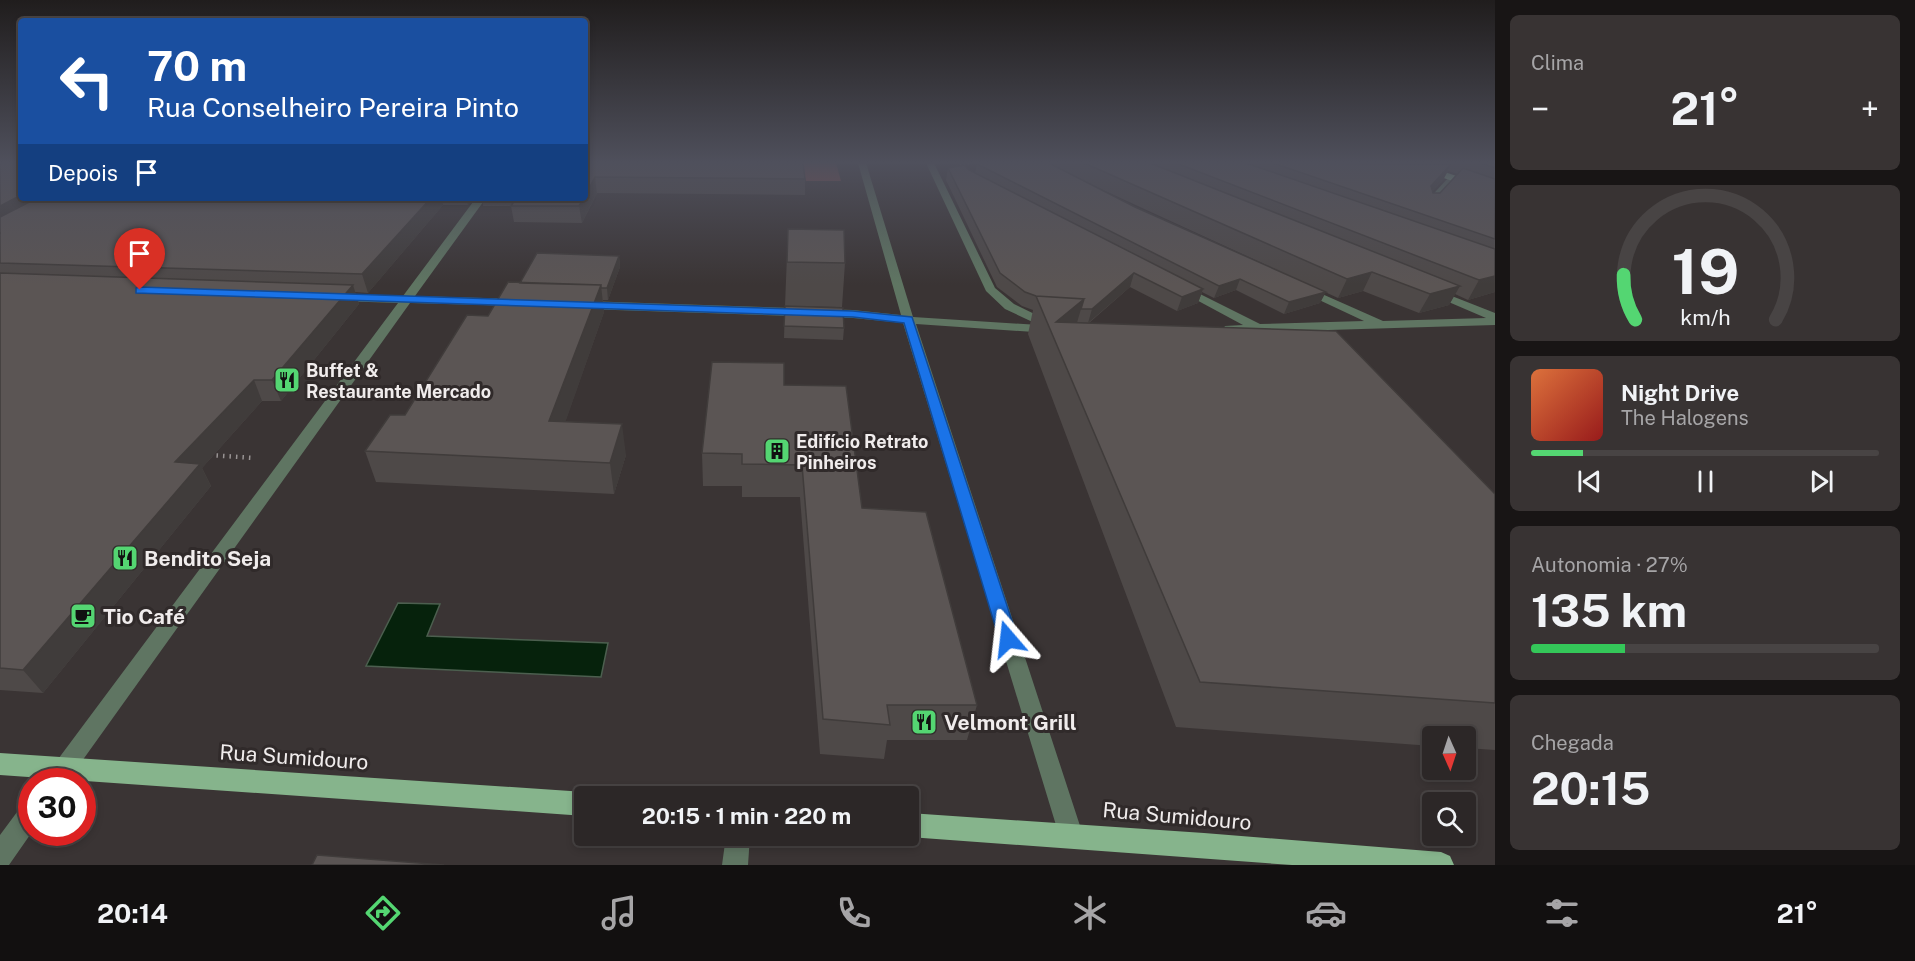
<!DOCTYPE html>
<html lang="pt">
<meta charset="utf-8">
<style>
:root{--surface:#2c2727;--page:#383333;--text:#f1f3f6;--muted:#a6a5a7;--line:#484444;--accent:#54d672}
body{margin:0;font-family:"Public Sans",sans-serif;background:var(--page);color:var(--text);height:100vh;display:flex;flex-direction:column;font-size:22px;white-space:nowrap}
*{box-sizing:border-box;margin:0}
p{font-size:20px;color:var(--muted)}
.icon{flex:none;width:33px;height:33px;fill:none;stroke:currentColor;stroke-width:2;stroke-linecap:round;stroke-linejoin:round}
.map{position:relative;flex:1;overflow:hidden}
.panel{display:flex;flex-direction:column;gap:15px;padding:15px;background:#181515;width:420px}
.panel>*{flex:none}
.top-card{position:absolute;left:18px;top:18px;width:570px;height:183px;border-radius:6px;box-shadow:0 3px 9px #0003,0 0 0 2px var(--line);background:#1a4fa0;color:#fff;overflow:hidden}
.needle{width:39px;rotate:177deg}
.controls{position:absolute;left:1422px;top:726px;display:grid;gap:12px}
.controls a{display:grid;place-items:center;width:54px;height:54px;border-radius:6px;background:var(--surface);box-shadow:0 3px 9px #0003,0 0 0 2px var(--line);font-size:30px}
.speed{position:absolute;left:18px;top:768px;display:flex;gap:12px;font-size:30px;font-weight:700;text-align:center}
.speed>*{display:grid;place-content:center;width:78px;height:78px;border-radius:50%;background:var(--surface);box-shadow:0 3px 9px #0003,0 0 0 2px var(--line);line-height:1}
.speed .limit{border:9px solid #d22;background:#fff;color:#111}
.pin{position:absolute;display:grid;place-items:center;width:51px;height:51px;color:#fff;margin:-62px -26px;border-radius:50% 50% 50% 0;rotate:-45deg;box-shadow:0 0 6px #0007}
.pin .icon{rotate:45deg}
.me{position:absolute;width:66px;margin:-33px;rotate:343deg;stroke-linejoin:round;filter:drop-shadow(0 0 4px #0008)}
.turn{display:flex;align-items:center;gap:21px;height:126px;padding:0 30px;font-size:27px}
.turn .icon{width:78px;height:78px;stroke-width:2.5}
.turn b{display:block;font-size:42px;line-height:51px}
.then{display:flex;align-items:center;height:57px;padding:0 30px;background:#0003;gap:12px;font-size:22px}
.big{font-size:45px;font-weight:700;line-height:1.1}
.panel .tile{flex:1;display:flex;flex-direction:column;justify-content:center;gap:9px;min-width:0;padding:0 21px;border-radius:9px;background:var(--page)}
.panel .dial{align-items:center;gap:0}
.dial svg{height:156px;overflow:visible;fill:none;stroke:var(--line);stroke-width:7;stroke-linecap:round;text-anchor:middle}
.dial text{fill:var(--text);stroke:none}
.song{display:flex;align-items:center;gap:18px}
.cover{width:72px;height:72px;border-radius:9px;background:linear-gradient(135deg,hsl(20 70% 55%),hsl(0 70% 35%))}
.played{height:6px;border-radius:3px;background:linear-gradient(90deg,var(--accent) 15%,var(--line) 15%)}
.keys{display:flex;justify-content:space-around;direction:ltr}
.heat{display:flex;justify-content:space-between;align-items:center;font-size:33px;direction:ltr}
.charge{height:9px;border-radius:4px;background:linear-gradient(90deg,#34c759 27%,var(--line) 0)}
.trip{position:absolute;left:574px;top:786px;width:345px;height:60px;border-radius:6px;background:var(--surface);box-shadow:0 3px 9px #0003,0 0 0 2px var(--line);font-weight:700;line-height:60px;text-align:center}
.menu{display:flex;height:96px;justify-content:space-around;align-items:center;background:#121010;color:var(--muted)}
.menu .icon{width:42px;height:42px}
.menu .selected{color:var(--accent)}
.menu b{font-size:27px;color:var(--text)}
main{display:flex;flex:1;min-height:0}
.map>svg:first-child{display:block}
.green{fill:#8c4b4b}
.water{fill:#06220c;stroke:#4c5f4f;stroke-width:1.5}
.lines{fill:none;stroke-linecap:round;stroke-linejoin:round}
.path-far1{stroke:#989393;stroke-width:2;stroke-dasharray:1 3;stroke-linecap:butt}
.path{stroke:#989393;stroke-width:4.5;stroke-dasharray:1.5 5;stroke-linecap:butt}
.minor{fill:#5f7562;fill-rule:evenodd}
.major{fill:#86b48c;fill-rule:evenodd}
.highway{fill:#95cd9c;fill-rule:evenodd}
.wall{fill:#4e4948;fill-rule:evenodd}
.shaded-wall{fill:#403c3b}
.building{fill:#5b5554;stroke:#403c3b;stroke-width:1.5}
.route{fill:#1a73e8;stroke:#114b97;stroke-width:1.5}
.labels{text-anchor:middle;dominant-baseline:central;stroke-width:6;stroke-linejoin:round;paint-order:stroke}
.poi-label{font-size:18px;font-weight:bold;fill:#f0ecec;stroke:#302a2a;text-anchor:start}
.near-poi-label{font-size:21px;font-weight:bold;fill:#f0ecec;stroke:#302a2a;text-anchor:start}
.near-street-label{font-size:21px;fill:#f0ecec;stroke:#302a2a}
</style>
<main>
<div class="map">
<svg width="1495" height="865" viewBox="0 0 1495 865">
<rect width="100%" height="100%" fill="#3a3434"/>
<path class="green" d="M801,163h35l5,18h-35z"/>
<path class="water" d="M398,603l42,1 -13,32 181,7 -7,34 -235,-11z"/>
<g class="lines">
<path class="path-far1" d="M960,165l11,-2"/>
<path class="path" d="M210,455l44,3"/>
<path class="minor" d="M858,163h8l47,154 126,8 -34,-16 -19,-18 -60,-128h8l61,125 19,16 41,20 -2,8 -4,1 -133,-9 167,511 -3,9 -9,3 -9,-3 -3,-9 -156,-512 -50,-5 -268,-9 -6,-4 6,-4 268,9 48,5z
M1449,177l7,2 -26,29h-6v-4z
M476,198h10l-71,98 101,3 4,1v6l-110,-3 -343,479h-26l357,-479 -59,-2 -6,-4 2,-2 68,1z
M1182,285l78,39 104,-3 -64,-30v-4l4,-1 79,35 103,-3 -56,-24 -2,-2 6,-3 61,24v12l-266,8 -4,-1 -2,-3 2,-3 18,-1 -65,-35 -2,-2z
M32,800v32l-23,33h-9v-30l23,-31z
M726,836h24l-2,29h-26z"/>
<path class="major" d="M0,753l585,39 9,4h-9v20l-585,-41z
M909,813l295,20 237,19 9,4 4,9h-162l-383,-28 -4,-1h4z"/>
<path class="highway" d="M1401,163h17l77,26v7z"/>
</g>
<path class="wall" d="M0,163l21,35h453l-6,7h-25l-75,88 -13,-1 4,12 -78,97h-19l-60,67 9,18 -168,207 -43,-3z
M585,163l220,16v16l-208,-2 -15,30 -68,-1 -3,-16h-28l-1,-8h103z
M981,163h514v129l-27,8 -13,-6 -6,11 -30,8 -56,-22 -25,7 -13,-6 -5,11 -36,11 -48,-24 -22,8 -12,-6 -4,11 -21,8 -47,-24 -41,36 406,171v256l-29,-2v-12h-34v10l-256,-19 -148,-393 5,-24 -11,-4 -25,-19 -51,-107 2,-12 21,2 6,4 2,-10zM1448,171l10,3 -18,19h-7l-1,-1 11,-12zM1090,184l185,85 -140,-62z
M788,229l57,34 -3,44 -57,-1z
M619,256l1,11 -12,33h-5l1,12 -39,110 61,33 -12,39 -238,-12 -11,-31 40,-36 83,-99 32,-33z
M785,306l59,22 -1,12 -59,-2z
M784,385l78,123 115,197 -10,35h-80l-3,19 -64,-5 -20,-257h-58v-11h-39l-1,-33z"/>
<path class="shaded-wall" d="M1451,164l-8,16 -21,22 9,-16z
M595,177l2,16 -15,30 -3,-17 5,-8h1v-2z
M21,195v3h34l-55,29v-21z
M431,198h11l1,7 -75,88 -6,-19z
M466,198h8l-6,7z
M619,256l1,11 -12,33 -1,-12z
M1372,272l-9,19 -25,7 9,-19z
M1134,273l-4,14 -42,36 4,-14z
M1495,276v16l-27,8 11,-20z
M1240,279l-4,11 -22,8 5,-12z
M353,285l6,19 -78,97 -9,-21z
M601,285l3,27 -49,140 -6,-31z
M1460,286l-11,19 -30,8 11,-19z
M1203,289l-5,14 -21,8 5,-14z
M1326,292l-6,11 -36,11 5,-12z
M1084,299l-11,37 -17,-14z
M254,380l8,21 -60,67 9,18 -168,207 -20,-23 152,-208z
M622,424l4,31 -12,39 -4,-31z"/>
<path class="building" d="M0,163h21v32l-21,11z
M585,163h218l2,16 -210,-2 -10,19z
M981,163h68l86,44 191,85 -37,10 -49,-23 -21,7 -242,-122z
M1084,163h66l310,123 -30,8 -58,-22 -25,7z
M1176,163h70l249,86v27l-16,4z
M1273,163l178,1 -20,22 2,7h7l23,-25 32,11v60z
M1482,163h13v5z
M964,165l5,5 234,119 -21,8 -48,-24 -42,36h-11l3,-10 -48,-3 -11,-4 -25,-19 -52,-105z
M37,198h394l-69,76 -362,-11v-30h1h-1v-16z
M516,198h68l-5,8h-68z
M788,229l56,1 1,33 -58,-1z
M537,253l82,3 -12,32h-6v-3l-81,-2z
M0,273l353,12 -81,95h-18l-79,82 25,2 -177,206 -23,-2z
M508,282l93,3 -52,136 73,3 -12,39 -245,-12 25,-36h15l62,-100 21,1z
M1036,296l48,3 -28,23 280,9 159,163v209l-295,-21z
M785,306l58,2 1,20 -60,-2z
M712,362l72,1v22l62,1 16,122 64,4 51,193h-90l3,20 -67,-6 -21,-254 -60,-1v-10l-40,-1z
M317,855l127,10h-132z"/>
<linearGradient id="sky" x2="0" y2="1"><stop stop-color="#201d1d"/><stop offset="0.57" stop-color="#4f505c"/><stop offset="1" stop-color="#4f505c" stop-opacity="0"/></linearGradient>
<rect width="1495" height="285" fill="url(#sky)"/>
<path class="route" d="M140,287l713,24 59,6 106,322 -3,5 -7,2 -6,-2 -3,-5 -95,-316 -51,-6 -717,-24v-5z"/>
<defs>
<g id="restaurant-square" transform="scale(1.35)"><rect x="-9" y="-9" width="18" height="18" rx="4" fill="#54d672" stroke="#302a2a"/><path d="M-5-6h1v4h1v-4h1v4h1v-4h1v5L-1.5 .5V6h-2V.5L-5-1ZM5-6V6H3V1.5H1.5Q1.5-4 5-6Z" fill="#111"/></g>
<g id="building-square" transform="scale(1.35)"><rect x="-9" y="-9" width="18" height="18" rx="4" fill="#54d672" stroke="#302a2a"/><path d="M-4-6H4V6H1V3H-1V6H-4ZM-2.5-4.3h1.7v1.8h-1.7ZM.8-4.3h1.7v1.8H.8ZM-2.5-1h1.7V.8h-1.7ZM.8-1h1.7V.8H.8Z" fill="#111"/></g>
<g id="cafe-square" transform="scale(1.35)"><rect x="-9" y="-9" width="18" height="18" rx="4" fill="#54d672" stroke="#302a2a"/><path d="M-5.5-4.5H6V0H3Q3 3.5 0 3.5H-2.5Q-5.5 3.5-5.5 0ZM3-3.2v2h1.7v-2ZM-6 4.5H4V6H-6Z" fill="#111"/></g>
</defs>
<g fill-rule="evenodd">
<use href="#restaurant-square" x="287" y="380"/>
<use href="#building-square" x="777" y="451"/>
<use href="#restaurant-square" x="125" y="558"/>
<use href="#cafe-square" x="83" y="616"/>
<use href="#restaurant-square" x="924" y="722"/>
</g>
<g class="labels">
<g class="poi-label">
<text x="306" y="370">Buffet &amp;<tspan x="306" dy="21">Restaurante Mercado</tspan></text>
<text x="796" y="441">Edifício Retrato<tspan x="796" dy="21">Pinheiros</tspan></text>
</g>
<g class="near-poi-label">
<text x="144" y="558">Bendito Seja</text>
<text x="103" y="616">Tio Café</text>
<text x="944" y="722">Velmont Grill</text>
</g>
<g class="near-street-label">
<text transform="translate(294 757) rotate(4)">Rua Sumidouro</text>
<text transform="translate(1177 816) rotate(5)">Rua Sumidouro</text>
</g>
</g>
</svg>
<div class="controls">
<a><svg class="needle" viewBox="-14 -14 28 28"><path d="M0-13l5 13h-10z" fill="#e53935"/><path d="M0 13l5-13h-10z" fill="#a6a5a7"/></svg></a>
<a><svg class="icon" aria-label="search" viewBox="0 0 24 24"><circle cx="10" cy="10" r="6"/><path d="M15 15l6 6"/></svg></a>
</div>
<div class="speed"><div class="limit">30</div></div>
<div class="pin" style="left:140px;top:290px;background:#d93025"><svg class="icon" aria-label="arrive" viewBox="0 0 24 24"><path d="M6 21V4h12l-3 4 3 4H6"/></svg></div>
<svg class="me" style="left:1008px;top:639px" viewBox="-20 -20 40 40"><path d="M0-17L14 15 0 8-14 15z" fill="#1a73e8" stroke="#fff" stroke-width="4"/></svg>
<div class="trip">20:15 · 1 min · 220 m</div>
<div class="top-card">
<div class="turn"><svg class="icon" aria-label="left" viewBox="0 0 24 24"><path d="M17 20v-9H6M10 6l-5 5 5 5"/></svg><div><b>70 m</b>Rua Conselheiro Pereira Pinto</div></div>
<div class="then">Depois<svg class="icon" aria-label="arrive" viewBox="0 0 24 24"><path d="M6 21V4h12l-3 4 3 4H6"/></svg></div>
</div>
</div>
<section class="panel">
<div class="tile"><p>Clima</p>
<div class="heat"><a>−</a><b class="big">21°</b><a>+</a></div>
</div>
<div class="tile dial"><svg viewBox="0 0 100 80">
<path d="M14 69A42 42 0 1 1 86 69"/>
<path d="M14 69A42 42 0 0 1 8 46" stroke="#54d672"/>
<text x="50" y="56" font-size="32" font-weight="700">19</text>
<text x="50" y="72" font-size="11">km/h</text>
</svg></div>
<div class="tile">
<div class="song"><i class="cover"></i><div><b>Night Drive</b><p>The Halogens</p></div></div>
<div class="played"></div>
<div class="keys"><svg class="icon" aria-label="previous" viewBox="0 0 24 24"><path d="M18 5L8 12l10 7zM5 5v14"/></svg><svg class="icon" aria-label="pause" viewBox="0 0 24 24"><path d="M8 5v14M16 5v14"/></svg><svg class="icon" aria-label="next" viewBox="0 0 24 24"><path d="M6 5l10 7-10 7zM19 5v14"/></svg></div>
</div>
<div class="tile"><p>Autonomia · 27%</p><b class="big">135 km</b><div class="charge"></div></div>
<div class="tile"><p>Chegada</p><b class="big">20:15</b></div>
</section>
</main>
<nav class="menu">
<b>20:14</b>
<svg class="icon selected" aria-label="directions" viewBox="0 0 24 24"><path d="M12 3l9 9-9 9-9-9zM9 14v-3h6M13 9l2 2-2 2"/></svg>
<svg class="icon" aria-label="music" viewBox="0 0 24 24"><path d="M9 18V5l10-2v13"/><circle cx="6" cy="18" r="3"/><circle cx="16" cy="16" r="3"/></svg>
<svg class="icon" aria-label="phone" viewBox="0 0 24 24"><path d="M5 4h4l2 5-3 2q2 4 5 5l2-3 5 2v4C11 20 4 13 5 4z"/></svg>
<svg class="icon" aria-label="climate" viewBox="0 0 24 24"><path d="M12 3v18M4 7l16 10M4 17L20 7"/></svg>
<svg class="icon" aria-label="car" viewBox="0 0 24 24"><path d="M5 17H2v-5l4-1 3-4h7l3 4 3 1v5h-3M9 17h6M6 11h13"/><circle cx="7" cy="17" r="2"/><circle cx="17" cy="17" r="2"/></svg>
<svg class="icon" aria-label="filters" viewBox="0 0 24 24"><path d="M4 7h16M4 17h16"/><circle cx="9" cy="7" r="2"/><circle cx="15" cy="17" r="2"/></svg>
<b>21°</b>
</nav>
